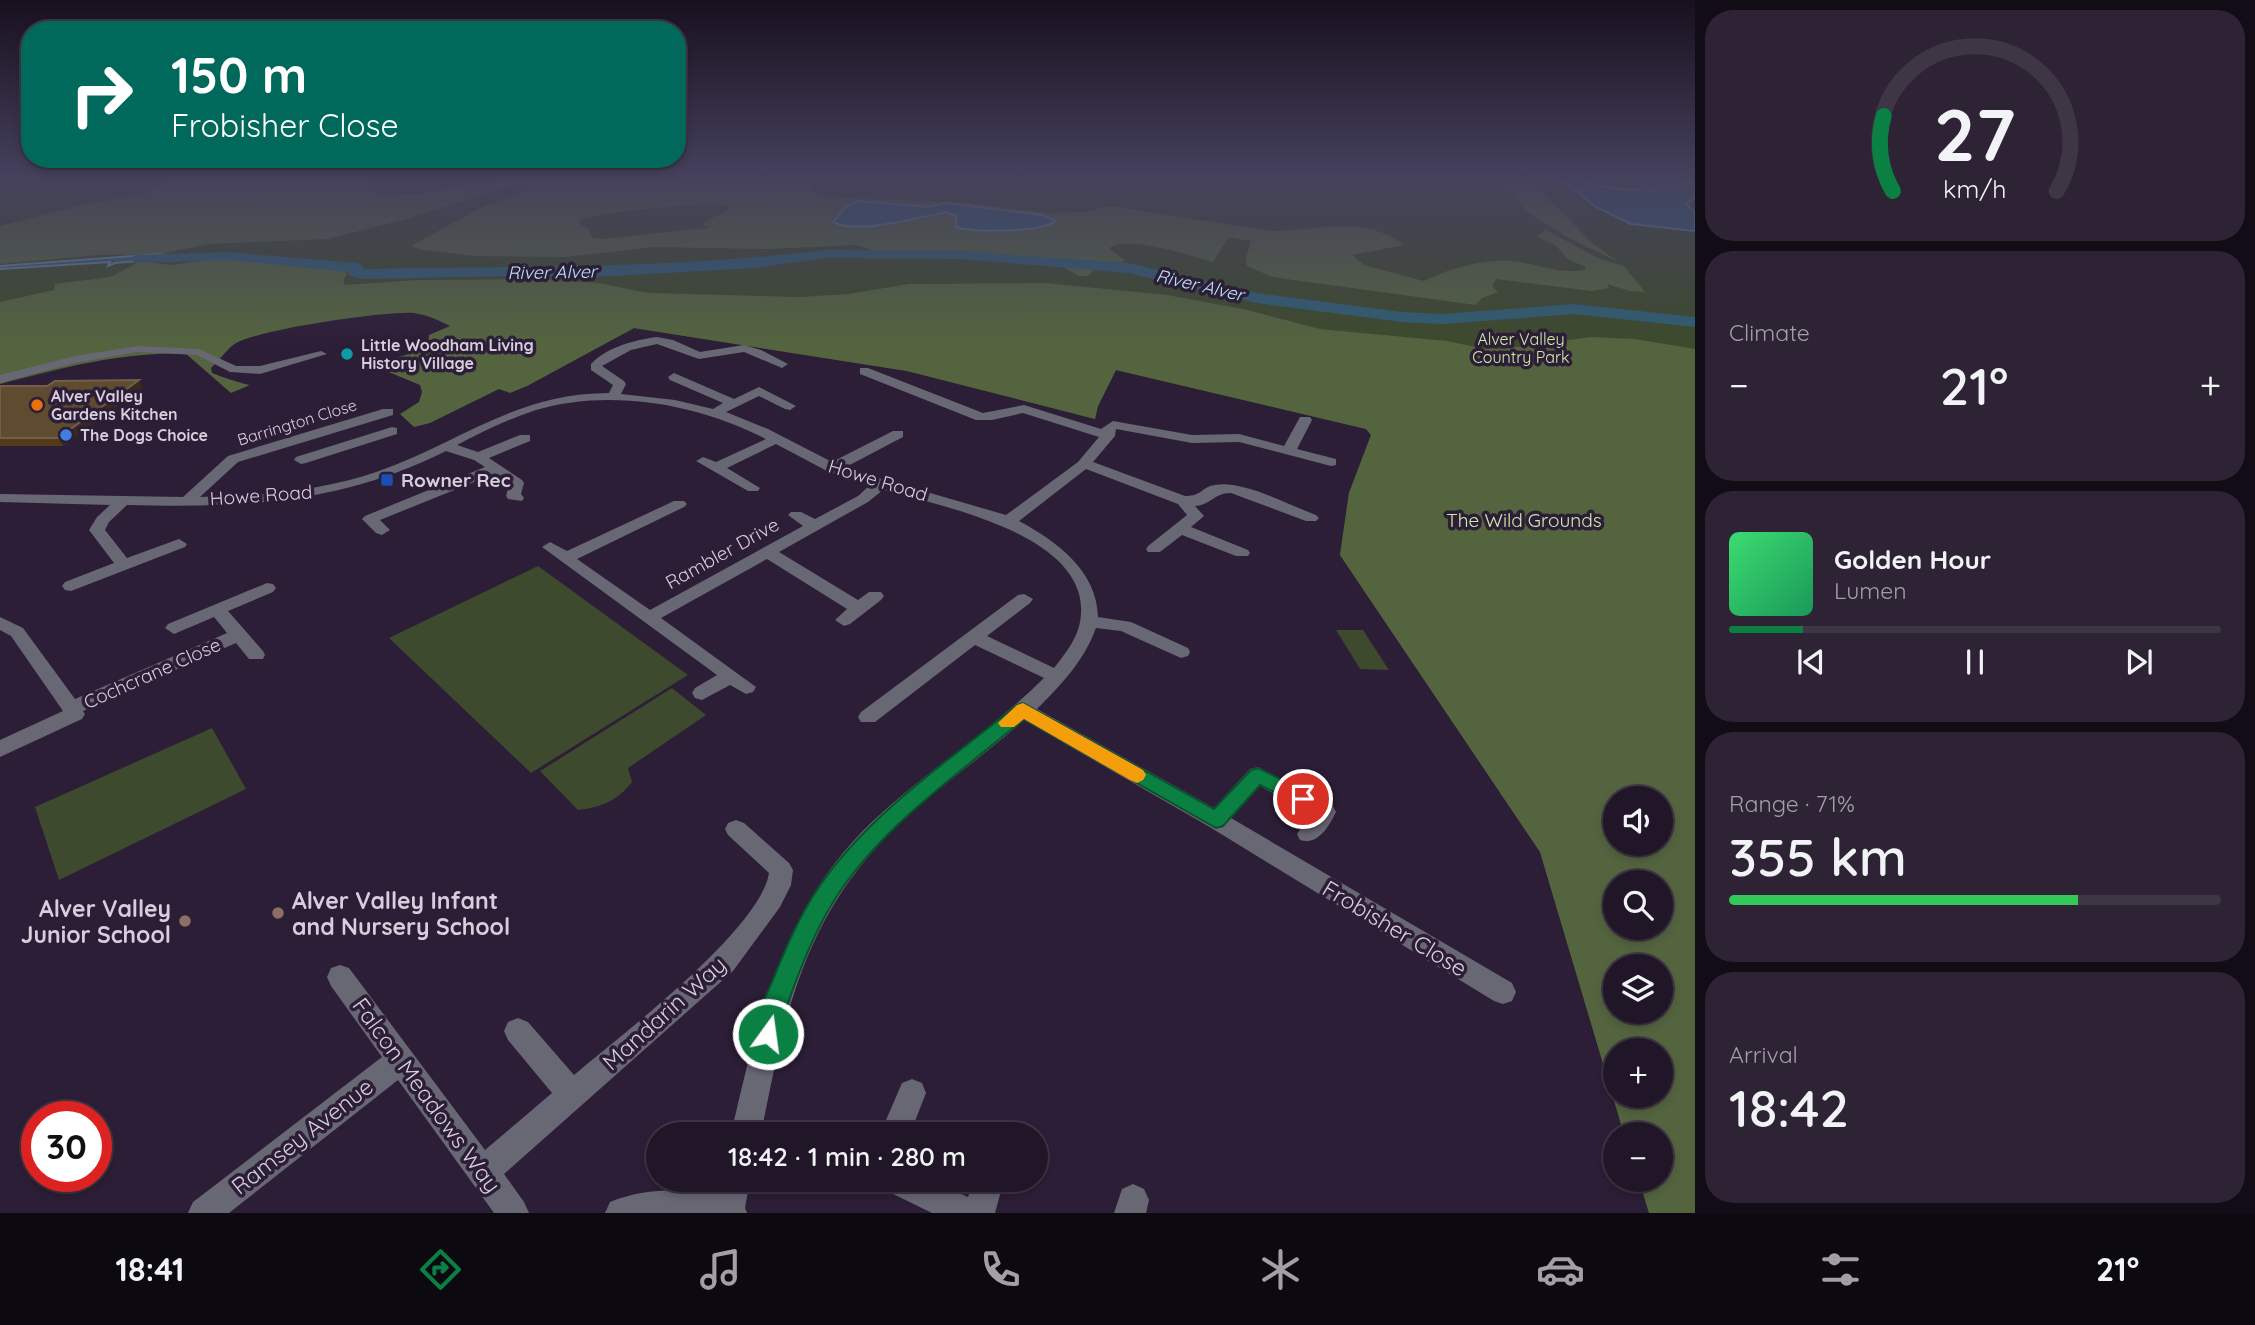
<!DOCTYPE html>
<meta charset="utf-8">
<style>
:root{--surface:#211628;--page:#2d2334;--text:#f1f3f6;--muted:#a29fa8;--line:#3e3545;--accent:#0b8043}
body{margin:0;font-family:Quicksand,sans-serif;background:var(--page);color:var(--text);height:100vh;display:flex;flex-direction:column;font-size:26px;white-space:nowrap}
*{box-sizing:border-box;margin:0}
p{font-size:23px;color:var(--muted)}
.icon{flex:none;width:38px;height:38px;fill:none;stroke:currentColor;stroke-width:2;stroke-linecap:round;stroke-linejoin:round}
.map{position:relative;flex:1;overflow:hidden}
.details{display:flex;flex-direction:column;gap:10px;padding:10px;background:#120c16;width:560px}
.details>*{flex:none}
.banner{position:absolute;left:21px;top:21px;width:665px;height:147px;border-radius:28px;box-shadow:0 4px 10px #0003,0 0 0 2px var(--line);background:#00695c;color:#fff;overflow:hidden}
.fabs{position:absolute;left:1603px;top:786px;display:grid;gap:14px}
.fabs a{display:grid;place-items:center;width:70px;height:70px;border-radius:50%;background:var(--surface);box-shadow:0 4px 10px #0003,0 0 0 2px var(--line);font-size:35px}
.speed{position:absolute;left:21px;top:1101px;display:flex;gap:14px;font-size:35px;font-weight:700;text-align:center}
.speed>*{display:grid;place-content:center;width:91px;height:91px;border-radius:50%;background:var(--surface);box-shadow:0 4px 10px #0003,0 0 0 2px var(--line);line-height:1}
.speed .limit{border:10px solid #d22;background:#fff;color:#111}
.pin{position:absolute;display:grid;place-items:center;width:60px;height:60px;color:#fff;margin:-30px;border:4px solid #fff;border-radius:50%;box-shadow:0 2px 7px #0007}
.me{position:absolute;width:77px;margin:-38px;rotate:14deg;stroke-linejoin:round;filter:drop-shadow(0 0 5px #0008)}
.turn{display:flex;align-items:center;gap:24px;height:147px;padding:0 35px;font-size:32px}
.turn .icon{width:91px;height:91px;stroke-width:2.5}
.turn b{display:block;font-size:49px;line-height:60px}
.big{font-size:52px;font-weight:600;line-height:1.1}
.details .card{flex:1;display:flex;flex-direction:column;justify-content:center;gap:10px;min-width:0;padding:0 24px;border-radius:28px;background:var(--page)}
.details .dial{align-items:center;gap:0}
.dial svg{height:182px;overflow:visible;fill:none;stroke:var(--line);stroke-width:7;stroke-linecap:round;text-anchor:middle}
.dial text{fill:var(--text);stroke:none}
.song{display:flex;align-items:center;gap:21px}
.cover{width:84px;height:84px;border-radius:10px;background:linear-gradient(135deg,hsl(140 70% 55%),hsl(150 70% 35%))}
.played{height:7px;border-radius:4px;background:linear-gradient(90deg,var(--accent) 15%,var(--line) 15%)}
.keys{display:flex;justify-content:space-around;direction:ltr}
.heat{display:flex;justify-content:space-between;align-items:center;font-size:38px;direction:ltr}
.charge{height:10px;border-radius:5px;background:linear-gradient(90deg,#34c759 71%,var(--line) 0)}
.trip{position:absolute;left:646px;top:1122px;width:402px;height:70px;border-radius:35px;background:var(--surface);box-shadow:0 4px 10px #0003,0 0 0 2px var(--line);font-weight:600;line-height:70px;text-align:center}
.dock{display:flex;height:112px;justify-content:space-around;align-items:center;background:#0d0910;color:var(--muted)}
.dock .icon{width:49px;height:49px}
.dock .active{color:var(--accent)}
.dock b{font-size:32px;color:var(--text)}
main{display:flex;flex:1;min-height:0}
.map>svg:first-child{display:block}
.green{fill:#3d4a2d;fill-rule:evenodd}
.forest{fill:#54643f;fill-rule:evenodd}
.water{fill:#315e72;stroke:#627f92;stroke-width:2;fill-rule:evenodd}
.lines{fill:none;stroke-linecap:round;stroke-linejoin:round}
.river{fill:#315e72;fill-rule:evenodd}
.minor{fill:#686774;fill-rule:evenodd}
.wall{fill:#513b1b}
.shaded-wall{fill:#3c291d}
.building{fill:#5f4b30;stroke:#725f4b;stroke-width:2}
.route{fill:#0b8043;stroke:#07532c;stroke-width:2}
.slow{fill:#f59e0b}
.culture-dot{fill:#0f9aa8;stroke:#2c1e36;stroke-width:2.5}
.food-dot{fill:#e8710a;stroke:#2c1e36;stroke-width:2.5}
.shop-dot{fill:#3f7fe0;stroke:#2c1e36;stroke-width:2.5}
.transit-dot{fill:#1a4fb4;stroke:#2c1e36;stroke-width:2.5}
.education-dot{fill:#8d6e63;stroke:#2c1e36;stroke-width:2.5}
.labels{text-anchor:middle;dominant-baseline:central;stroke-width:7;stroke-linejoin:round;paint-order:stroke}
.far-park-label{font-size:16px;fill:#cdeaa9;stroke:#2c1e36}
.far-poi-label{font-size:16px;font-weight:bold;fill:#d6cddd;stroke:#2c1e36;text-anchor:start}
.far-street-label{font-size:16px;fill:#d6cddd;stroke:#2c1e36}
.far-water-label{font-size:18px;font-style:italic;fill:#b9e4fa;stroke:#2c1e36}
.poi-label{font-size:19px;font-weight:bold;fill:#d6cddd;stroke:#2c1e36;text-anchor:start}
.street-label{font-size:19px;fill:#d6cddd;stroke:#2c1e36}
.park-label{font-size:19px;fill:#cdeaa9;stroke:#2c1e36}
.near-poi-label{font-size:23px;font-weight:bold;fill:#d6cddd;stroke:#2c1e36;text-anchor:start}
.near-street-label{font-size:23px;fill:#d6cddd;stroke:#2c1e36}
</style>
<main>
<div class="map">
<svg width="1695" height="1213" viewBox="0 0 1695 1213">
<rect width="100%" height="100%" fill="#2c1e36"/>
<path class="green" d="M0,175h1695v1038h-46l-10,-33h22v-46h-37l-84,-282 -200,-297 9,-62 22,-58 -5,-6 -250,-59 -18,36 -3,13 -188,-48 -273,-43 -107,58 -105,-102 -277,69 -56,9 -89,22zM1615,798h46v46h-46zM1615,882h46v46h-46zM1615,966h46v46h-46zM1615,1050h46v46h-46z
M538,566l150,109 -157,98 -142,-135z
M1336,630h27l26,40 -29,-1z
M672,688l34,27 -78,53 4,14c-15,19 -30,25 -54,28l-38,-39z
M212,728l34,61 -187,91 -24,-73z"/>
<path class="forest" d="M173,175h204l-1,6 -10,6 14,8 42,-1 96,-19h299l-7,12 3,6 11,4 144,6 81,10 34,-1 28,-6 159,25c48,1 90,-18 135,14l-53,10 12,10 60,16c26,-13 66,-25 96,-19 22,4 41,12 65,8l1,-3 -17,-7 -14,-15 -18,-9 9,-6 54,29 24,7 21,26 -15,-1 -23,-7 2,4 -17,3 -96,-12 -4,7 6,6 -16,6 -6,7 -204,-28 -25,-11 -1,-8 5,-17 -22,-4 -16,25c-23,-6 -84,-28 -104,-14l15,12 -1,2 -28,7 -7,7h-9l-18,-10 -65,-11 -112,-2 -29,-8 -86,4 -114,-2 -90,10 -89,-1 -53,-6 -12,-4 73,-40 64,-23 -43,4 -99,32 -79,20 -117,5 -51,10 -60,1 -99,9v-38l90,-23 56,-9zM858,201l70,6 18,-4 96,12 10,3 3,5c-24,8 -75,12 -99,4l-1,-12 -8,-3 -67,13 -44,-1 -1,-4 12,-14zM712,203l18,4c-7,9 -20,9 -27,18l5,2 -2,1 -103,11 -10,-1 -5,-10 -10,-5c9,-13 111,-16 134,-20z
M1481,175h45l65,67 26,19 -50,-24 -40,-25 -19,-22z
M222,258l121,12 4,4 -4,6 2,5 72,-5 126,-1 55,4 51,10 151,4 48,-3 61,-10 136,-1 122,12 76,14 77,20 127,12 33,7 23,1 88,-12 44,2 60,10v864h-46l-10,-33h22v-46h-37l-84,-282 -200,-297 9,-62 22,-58 -5,-6 -250,-59 -18,36 -3,13 -188,-48 -273,-43 -107,58 -17,7 -11,-4 -69,34 -16,4 -14,-13 19,-12 3,-10 -2,-7 -41,-17c14,-13 34,-12 49,-23l1,-10 21,-9c-12,-6 -22,-11 -36,-13 -30,-2 -149,16 -176,29 -8,3 -19,19 -27,26l1,5c4,2 34,12 38,12l-19,8 -46,-40c-63,0 -124,14 -185,31v-82l54,-12 1,-6 55,-7 31,-16 30,4zM1615,798h46v46h-46zM1615,882h46v46h-46zM1615,966h46v46h-46zM1615,1050h46v46h-46z"/>
<path class="water" d="M1539,175h106l50,9v14l-9,6 9,8v19l-64,-7 -37,-18 -27,-23zM1581,175l54,5 16,9c-17,2 -63,0 -70,-14z
M858,201l70,6 18,-4 96,12 14,6c-13,11 -82,12 -100,6v-11l-9,-4c-27,5 -90,23 -114,10l14,-16z
M159,254l15,2 -1,2 -58,5 -7,3 2,-4 -110,7v-3z"/>
<g class="lines">
<path class="river" d="M825,250l137,1 166,12 129,30 145,19 40,2 132,-10 121,13v10l-121,-13 -132,10 -40,-2 -145,-19 -129,-30 -166,-14 -137,-1 -70,10 -180,10 -53,-2 -160,3 -12,-3 -2,-4 -119,-12 -93,3 -7,-4 7,-4 93,-3 128,11 5,2 2,4c154,-3 308,0 461,-19z"/>
<path class="minor" d="M657,337l16,3 27,12 44,-7 17,5 27,14 -6,4 -38,-16 -45,7 -42,-15 -26,6 -29,16 22,15 2,3 -5,10 54,6 38,9 10,-6 -53,-23 -2,-3 6,-4 60,26 25,-12 37,19 -6,4 -5,-1 -26,-13 -33,16 42,17 64,33 61,-31h10v6l-59,31 162,47 72,-53 21,-25 -76,-24 -31,7h-16l-116,-46v-6h8l115,45 41,-8 77,24 12,-8 79,14 47,-1 45,12 16,-29h10l2,3 -15,29 39,10v6l-5,1 -92,-24 -47,1 -76,-14 -1,7 -22,26 92,34c18,0 16,-9 30,-11 28,-5 74,20 101,30l3,3 -3,3h-10l-75,-28c-17,0 -20,12 -36,13l9,10 -13,11 57,23 2,3 -2,3h-12l-54,-21 -22,17h-12l-2,-3 2,-3 39,-31 -9,-11 -92,-35 -67,52c37,20 78,49 79,96l33,5 57,26 2,4 -2,4 -7,2 -60,-27 -25,-3c-12,33 -35,57 -59,81l177,99 36,-39 8,-2 75,39 3,6c-7,14 -18,34 -36,28l-3,-6 13,-20 -50,-28 -29,32 281,165 4,9 -4,9 -9,3 -9,-3 -286,-175 -184,-106c-44,40 -96,73 -137,116 -86,89 -103,183 -126,298h-30c26,-114 53,-230 142,-313 54,-51 118,-90 171,-143l-69,-33 -100,77h-14l-3,-5 3,-5 157,-117 6,-1 9,5 -3,4 -43,33 67,32c11,-14 23,-29 26,-46 16,-87 -140,-116 -197,-132l-15,12 -89,50 79,48 11,-8h12l3,4 -3,4 -31,24 -6,2 -9,-6 12,-11 -80,-50 -106,59 95,69 -3,5 -7,2 -16,-9 -28,15 -7,-2 -3,-5 3,-5 22,-13 -175,-128 8,-5 17,9 107,-50h10l3,3 -3,3 -107,52 73,51 153,-84 -15,-11 3,-3h10l14,7 43,-23 11,-10 -42,-15 -51,-27 -49,24 33,20 -2,3h-10l-52,-30 7,-4 13,5 50,-23c-68,-35 -155,-51 -230,-29 -28,9 -54,22 -79,35l21,7 42,-17h10v6l-41,17 33,22 2,3 -3,11 3,4 -2,3 -14,-2 -2,-3 3,-12 -15,-10 -114,46 10,10 -8,5 -6,-2 -14,-14 3,-3 120,-49 -11,-7 -28,-9c-107,53 -202,57 -319,54l-18,17 -4,8 22,28 52,-19 8,5 -2,3 -114,44 -6,-1 -3,-4 3,-4 49,-19 -25,-33 8,-13 13,-12 -110,-3v-8l183,3 45,-41 155,-47h10v6l-155,47 -38,35c60,-1 122,-6 179,-26 82,-29 137,-78 230,-78l4,-8 -22,-15v-6c16,-17 43,-24 66,-27z
M138,346l61,3 37,17h24l61,-15 6,3 -67,20 -30,-2 -33,-17 -59,-3 -63,11 -75,20v-8l75,-19z
M392,427l5,1v6l-91,29 -5,1 -7,-4 2,-3z
M267,583l6,1 3,4 -3,4 -45,19 35,40 2,4 -2,4h-14l-13,-16 -153,68 2,3 -3,5 -82,38v-17l63,-29 -52,-75 -11,-6v-13l23,11 52,71 152,-66 -13,-16 -40,17 -9,-6 3,-4z
M736,820l8,3 45,40 4,7 -2,15 -11,22 -47,64 -229,203 20,28 5,11h-35l-96,-133 -169,133h-41l5,-11 189,-145 -51,-71 -4,-9 4,-9 9,-3 9,3 136,182 67,-57 -44,-53 -4,-9 4,-9 10,-4 10,4 46,53c46,-39 186,-145 195,-202l-41,-38 -3,-6 3,-6z
M912,1079l10,4 4,10 -16,41h-30l22,-51z
M720,1180h30l-5,28 2,5h-142l5,-11c34,-14 71,-14 106,-8z
M883,1180h48l37,17 6,-17h30l-9,33h-63l-45,-22z
M1133,1184l11,5 5,11 -3,13h-32l8,-24z"/>
</g>
<path class="wall" d="M0,386l143,1 -80,59h-63z"/>
<path class="shaded-wall" d="M139,380l4,7 -80,59 -5,-8z"/>
<path class="building" d="M139,380l-81,58h-58v-52h47l8,-5z"/>
<linearGradient id="sky" x2="0" y2="1"><stop stop-color="#18101e"/><stop offset="0.51" stop-color="#45415d"/><stop offset="1" stop-color="#45415d" stop-opacity="0"/></linearGradient>
<rect width="1695" height="344" fill="url(#sky)"/>
<path class="route" d="M1023,703l191,106 37,-39 7,-2 52,26 3,5 -3,6 -7,2 -43,-22 -37,41 -7,2 -192,-109c-66,56 -146,109 -192,185 -19,31 -33,67 -45,102 -4,12 -5,25 -10,36l-9,4 -9,-4c-8,-18 6,-43 13,-60 13,-32 26,-63 45,-92 48,-74 132,-129 200,-185z"/>
<path class="slow" d="M1023,703l120,67 3,5 -3,5 -6,3 -7,-3 -106,-61 -10,8h-13l-3,-4 19,-18z"/>
<circle class="culture-dot" cx="347" cy="354" r="7"/>
<circle class="food-dot" cx="37" cy="405" r="7"/>
<circle class="shop-dot" cx="66" cy="435" r="7"/>
<rect class="transit-dot" x="380" y="473" width="14" height="14" rx="3.5"/>
<g class="education-dot">
<circle cx="278" cy="913" r="7"/>
<circle cx="185" cy="921" r="7"/>
</g>
<g class="labels">
<g class="far-park-label">
<text x="1521" y="339">Alver Valley<tspan x="1521" dy="18">Country Park</tspan></text>
</g>
<g class="far-poi-label">
<text x="361" y="345">Little Woodham Living<tspan x="361" dy="18">History Village</tspan></text>
<text x="51" y="396">Alver Valley<tspan x="51" dy="18">Gardens Kitchen</tspan></text>
<text x="80" y="435">The Dogs Choice</text>
</g>
<g class="far-street-label">
<text transform="translate(297 422) rotate(-17)">Barrington Close</text>
</g>
<g class="far-water-label">
<text transform="translate(552 272) rotate(-1)">River Alver</text>
<text transform="translate(1200 285) rotate(13)">River Alver</text>
</g>
<g class="poi-label">
<text x="401" y="480">Rowner Rec</text>
</g>
<g class="street-label">
<text transform="translate(878 480) rotate(17)">Howe Road</text>
<text transform="translate(261 495) rotate(-4)">Howe Road</text>
<text transform="translate(722 553) rotate(-29)">Rambler Drive</text>
<text transform="translate(152 673) rotate(-24)">Cochcrane Close</text>
</g>
<g class="park-label">
<text x="1524" y="520">The Wild Grounds</text>
</g>
<g class="near-poi-label">
<text x="292" y="900">Alver Valley Infant<tspan x="292" dy="26">and Nursery School</tspan></text>
<text x="171" y="908" text-anchor="end">Alver Valley<tspan x="171" dy="26">Junior School</tspan></text>
</g>
<g class="near-street-label">
<text transform="translate(1395 928) rotate(31)">Frobisher Close</text>
<text transform="translate(664 1013) rotate(-42)">Mandarin Way</text>
<text transform="translate(427 1095) rotate(54)">Falcon Meadows Way</text>
<text transform="translate(302 1136) rotate(-38)">Ramsey Avenue</text>
</g>
</g>
</svg>
<div class="fabs">
<a><svg class="icon" aria-label="sound" viewBox="0 0 24 24"><path d="M4 9h4l5-4v14l-5-4H4zM17 9q2 3 0 6"/></svg></a>
<a><svg class="icon" aria-label="search" viewBox="0 0 24 24"><circle cx="10" cy="10" r="6"/><path d="M15 15l6 6"/></svg></a>
<a><svg class="icon" aria-label="layers" viewBox="0 0 24 24"><path d="M12 4l9 5-9 5-9-5zM3 14l9 5 9-5"/></svg></a>
<a>+</a>
<a>−</a>
</div>
<div class="speed"><div class="limit">30</div></div>
<div class="pin" style="left:1303px;top:799px;background:#d93025"><svg class="icon" aria-label="arrive" viewBox="0 0 24 24"><path d="M6 21V4h12l-3 4 3 4H6"/></svg></div>
<svg class="me" style="left:768px;top:1034px" viewBox="-20 -20 40 40"><circle r="17" fill="#0b8043" stroke="#fff" stroke-width="3"/><path d="M0-11L8 9 0 5-8 9z" fill="#fff"/></svg>
<div class="trip">18:42 · 1 min · 280 m</div>
<div class="banner">
<div class="turn"><svg class="icon" aria-label="right" viewBox="0 0 24 24"><path d="M7 20v-9h11M14 6l5 5-5 5"/></svg><div><b>150 m</b>Frobisher Close</div></div>
</div>
</div>
<section class="details">
<div class="card dial"><svg viewBox="0 0 100 80">
<path d="M14 69A42 42 0 1 1 86 69"/>
<path d="M14 69A42 42 0 0 1 10 36" stroke="#0b8043"/>
<text x="50" y="56" font-size="32" font-weight="700">27</text>
<text x="50" y="72" font-size="11">km/h</text>
</svg></div>
<div class="card"><p>Climate</p>
<div class="heat"><a>−</a><b class="big">21°</b><a>+</a></div>
</div>
<div class="card">
<div class="song"><i class="cover"></i><div><b>Golden Hour</b><p>Lumen</p></div></div>
<div class="played"></div>
<div class="keys"><svg class="icon" aria-label="previous" viewBox="0 0 24 24"><path d="M18 5L8 12l10 7zM5 5v14"/></svg><svg class="icon" aria-label="pause" viewBox="0 0 24 24"><path d="M8 5v14M16 5v14"/></svg><svg class="icon" aria-label="next" viewBox="0 0 24 24"><path d="M6 5l10 7-10 7zM19 5v14"/></svg></div>
</div>
<div class="card"><p>Range · 71%</p><b class="big">355 km</b><div class="charge"></div></div>
<div class="card"><p>Arrival</p><b class="big">18:42</b></div>
</section>
</main>
<nav class="dock">
<b>18:41</b>
<svg class="icon active" aria-label="directions" viewBox="0 0 24 24"><path d="M12 3l9 9-9 9-9-9zM9 14v-3h6M13 9l2 2-2 2"/></svg>
<svg class="icon" aria-label="music" viewBox="0 0 24 24"><path d="M9 18V5l10-2v13"/><circle cx="6" cy="18" r="3"/><circle cx="16" cy="16" r="3"/></svg>
<svg class="icon" aria-label="phone" viewBox="0 0 24 24"><path d="M5 4h4l2 5-3 2q2 4 5 5l2-3 5 2v4C11 20 4 13 5 4z"/></svg>
<svg class="icon" aria-label="climate" viewBox="0 0 24 24"><path d="M12 3v18M4 7l16 10M4 17L20 7"/></svg>
<svg class="icon" aria-label="car" viewBox="0 0 24 24"><path d="M5 17H2v-5l4-1 3-4h7l3 4 3 1v5h-3M9 17h6M6 11h13"/><circle cx="7" cy="17" r="2"/><circle cx="17" cy="17" r="2"/></svg>
<svg class="icon" aria-label="filters" viewBox="0 0 24 24"><path d="M4 7h16M4 17h16"/><circle cx="9" cy="7" r="2"/><circle cx="15" cy="17" r="2"/></svg>
<b>21°</b>
</nav>
